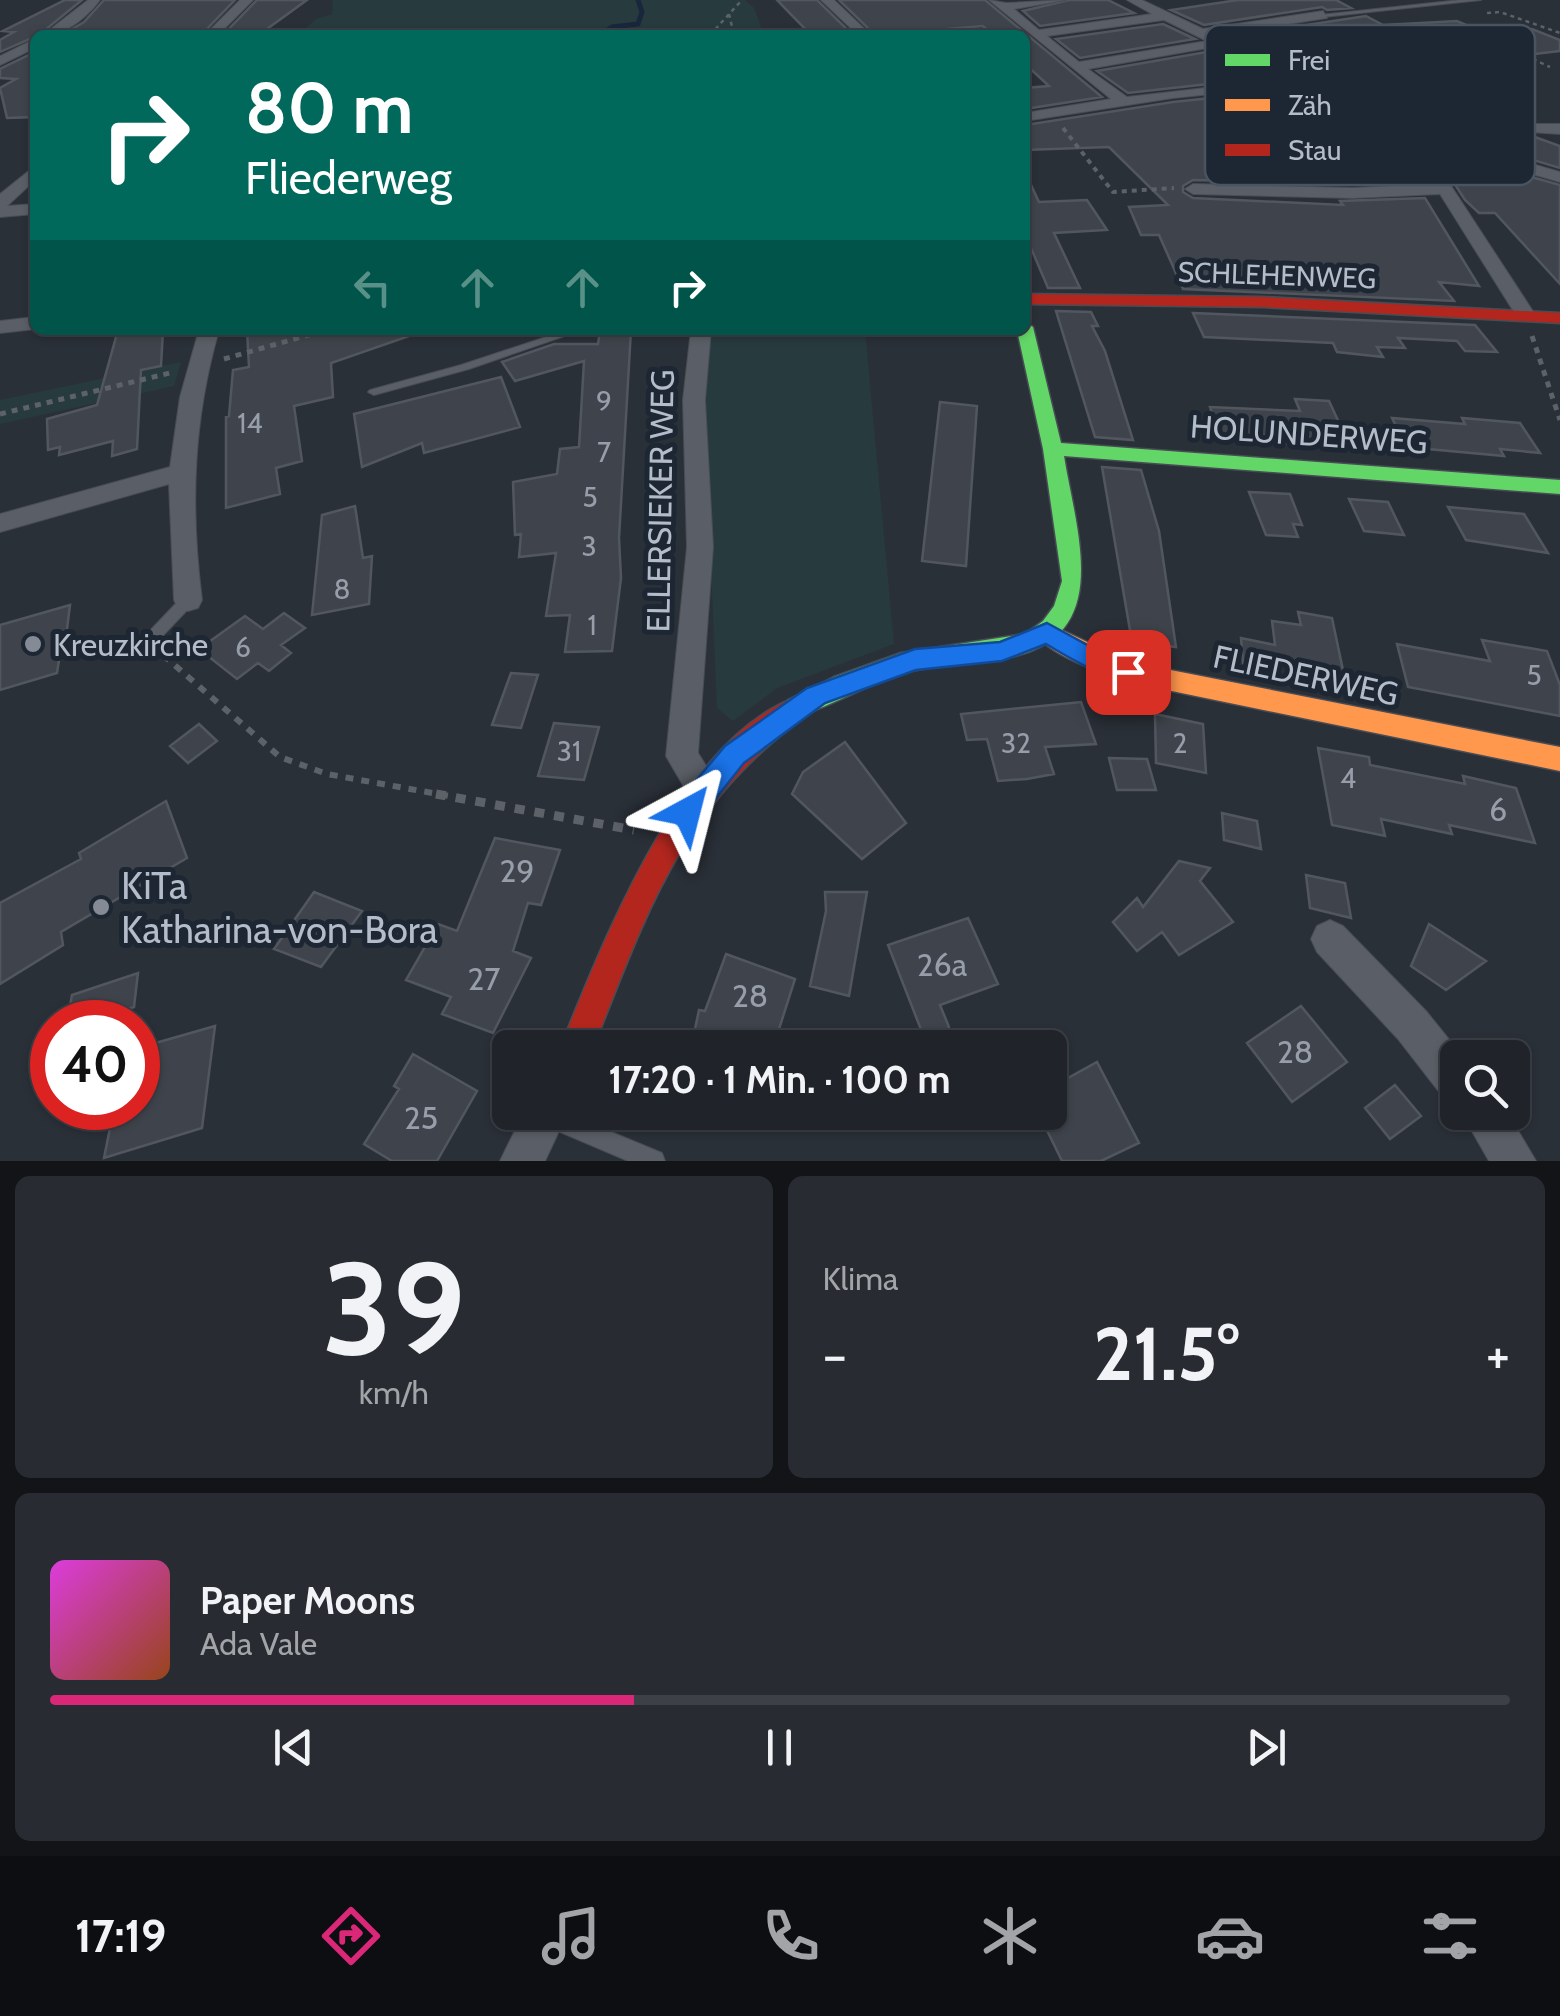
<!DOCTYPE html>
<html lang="de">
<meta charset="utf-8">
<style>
:root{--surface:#20242a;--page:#282c32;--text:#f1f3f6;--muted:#a2a4a8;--line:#3d4147;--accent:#db2777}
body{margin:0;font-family:Cabin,sans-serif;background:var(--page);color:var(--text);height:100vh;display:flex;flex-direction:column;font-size:38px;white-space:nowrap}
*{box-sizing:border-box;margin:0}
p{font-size:32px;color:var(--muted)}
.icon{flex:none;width:55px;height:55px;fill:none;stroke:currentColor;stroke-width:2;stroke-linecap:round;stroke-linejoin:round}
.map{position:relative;height:1161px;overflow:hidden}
.sheet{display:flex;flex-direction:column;gap:15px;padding:15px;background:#121417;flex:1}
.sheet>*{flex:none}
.hud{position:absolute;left:30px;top:30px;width:1000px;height:305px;border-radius:15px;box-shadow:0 2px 8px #0004,0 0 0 2px var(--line);background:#00695c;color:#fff;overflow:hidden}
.buttons{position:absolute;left:1440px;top:1040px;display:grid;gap:20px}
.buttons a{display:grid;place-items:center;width:90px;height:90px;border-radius:15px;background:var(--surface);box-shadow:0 2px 8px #0004,0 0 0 2px var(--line);font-size:50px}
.speed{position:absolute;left:30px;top:1000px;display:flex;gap:20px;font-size:50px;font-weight:700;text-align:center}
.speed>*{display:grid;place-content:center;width:130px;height:130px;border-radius:50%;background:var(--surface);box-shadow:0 2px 8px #0004,0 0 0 2px var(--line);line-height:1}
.speed .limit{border:15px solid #d22;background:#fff;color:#111}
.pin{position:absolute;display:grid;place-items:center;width:85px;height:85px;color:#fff;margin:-42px;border-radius:20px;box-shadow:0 5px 15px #0006}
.me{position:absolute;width:110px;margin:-55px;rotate:38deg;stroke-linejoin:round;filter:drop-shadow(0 0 8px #0008)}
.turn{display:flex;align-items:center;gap:35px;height:210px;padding:0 50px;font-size:45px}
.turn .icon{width:130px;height:130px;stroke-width:2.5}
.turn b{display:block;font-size:70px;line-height:85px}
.lanes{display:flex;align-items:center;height:95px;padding:0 50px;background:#0003;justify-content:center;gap:50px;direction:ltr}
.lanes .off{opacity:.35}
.big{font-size:75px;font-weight:800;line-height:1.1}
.sheet .widget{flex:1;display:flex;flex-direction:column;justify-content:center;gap:15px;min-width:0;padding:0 35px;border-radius:15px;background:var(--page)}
.sheet .dial{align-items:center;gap:0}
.dial b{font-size:130px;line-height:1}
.song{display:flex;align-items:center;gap:30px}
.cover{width:120px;height:120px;border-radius:15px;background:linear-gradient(135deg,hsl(300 70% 55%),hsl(20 70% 35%))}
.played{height:10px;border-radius:5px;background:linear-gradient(90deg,var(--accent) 40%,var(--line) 40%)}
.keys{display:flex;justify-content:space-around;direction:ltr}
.heat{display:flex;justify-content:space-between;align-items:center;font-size:55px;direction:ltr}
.sheet .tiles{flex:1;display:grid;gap:15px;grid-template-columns:1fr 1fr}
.widget:last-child{grid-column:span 2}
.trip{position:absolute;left:492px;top:1030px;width:575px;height:100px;border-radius:15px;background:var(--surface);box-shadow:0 2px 8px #0004,0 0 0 2px var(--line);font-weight:800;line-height:100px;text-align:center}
.dock{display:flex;height:160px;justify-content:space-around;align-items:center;background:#0d0e11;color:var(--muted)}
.dock .icon{width:70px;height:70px}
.dock .on{color:var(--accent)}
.dock b{font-size:45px;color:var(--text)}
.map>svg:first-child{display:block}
.green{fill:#273a3e}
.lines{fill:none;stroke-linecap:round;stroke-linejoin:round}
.stream{stroke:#19273c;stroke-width:5}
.building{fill:#3f444c;stroke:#52575f;stroke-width:2.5}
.lane-casing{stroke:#484c55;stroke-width:2}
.street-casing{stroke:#484c55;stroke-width:2}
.fast-casing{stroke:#484c55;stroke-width:3}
.slow-casing{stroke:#484c55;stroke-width:3}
.jam-casing{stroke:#484c55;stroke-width:3}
.path-far4{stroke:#5c6268;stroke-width:2.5;stroke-dasharray:4 4;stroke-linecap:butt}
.path-far3{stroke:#5c6268;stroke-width:4;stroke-dasharray:5 5;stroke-linecap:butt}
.path-far2{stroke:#5c6268;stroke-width:5;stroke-dasharray:6 6;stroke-linecap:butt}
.path-far1{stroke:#5c6268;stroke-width:6;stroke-dasharray:8 8;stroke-linecap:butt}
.path{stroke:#5c6268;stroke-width:9;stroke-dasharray:10 10;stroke-linecap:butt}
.lane{fill:#5a5e66;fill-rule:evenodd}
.street{fill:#5a5e66;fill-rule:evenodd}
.fast{fill:#63d668;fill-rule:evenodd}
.slow{fill:#ff974d;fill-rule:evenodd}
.jam{fill:#b3261e;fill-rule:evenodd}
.route{fill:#1a73e8;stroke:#114b97;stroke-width:2.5}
.poi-dot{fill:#848b96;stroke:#1d2633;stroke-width:4}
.labels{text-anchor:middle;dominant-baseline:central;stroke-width:10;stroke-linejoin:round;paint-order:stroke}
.far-street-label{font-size:28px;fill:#b4bcc9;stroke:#1d2633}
.number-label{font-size:28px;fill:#979eaa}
.street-label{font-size:32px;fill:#b4bcc9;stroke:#1d2633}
.poi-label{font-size:32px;fill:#b4bcc9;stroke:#1d2633;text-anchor:start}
.near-number-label{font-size:32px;fill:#979eaa}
.near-poi-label{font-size:38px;fill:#b4bcc9;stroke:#1d2633;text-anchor:start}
.key{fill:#1d2633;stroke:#4a5360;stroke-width:2.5}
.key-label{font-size:28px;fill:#b4bcc9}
</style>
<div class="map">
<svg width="1560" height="1161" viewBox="0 0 1560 1161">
<rect width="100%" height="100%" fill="#2a3038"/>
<path class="green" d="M333,0h412l9,8 10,27h-466l18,-16 16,-5z
M710,330h155l29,314 -117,44 -44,33 -16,-13 -14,-321z
M181,362l-7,24 -174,38v-24z"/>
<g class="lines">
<path class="stream" d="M600,35l12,-8 26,-3 4,-12 -4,-12"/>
</g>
<path class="building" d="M65,0h17l-43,35 -39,17v-12l14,-8 -11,-1z
M104,0h131l-34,35h-139l22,-13z
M257,0h50l-47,34 -37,1z
M777,0h40l36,35h-42z
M839,0h146l117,97 -77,12v-21l24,-2 -24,-22v-29h-32l-10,-9 -108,9z
M1069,0h39l26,13 -94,13 -17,-15z
M1238,0h98l15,8 -24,2 -5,-3 -118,18 -33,-15z
M1366,16l17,9 74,-4 30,13 45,-5 28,11v11l-75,9 -32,-15 -94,17v18l88,13v4l-57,11 108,30 -11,9 -78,-23 -181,-87z
M1163,24l32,15 -115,19 -24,-19z
M1218,50l53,27 -143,16 -31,-22z
M35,52v65l-28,1 -7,-30 16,-9 -16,-1v-9z
M1297,89l84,40 33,52 -92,2 -32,-31 -12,-3 -50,9 7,23 -42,-1 -10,6v6l10,6 150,7 -3,-4 85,-3 54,88 -40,-4 15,19 -271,-12 -24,-54h-18l-12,-28 39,-2 -59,-58 -84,3v-25l148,-23z
M1532,136l28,10v22l-50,-15z
M1432,149l128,36v99l-65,-71h-16l-14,-13z
M1025,172l14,30 48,-2 20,30 -53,3 26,55h-32l-23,-54z
M1056,311l35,1 7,14h-6l13,25 28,89 -38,-3z
M1193,313l282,12 22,27 -32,-1 -8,-10 -59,-3 7,10 -28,-1 6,10 -46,-5 -4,-9 -129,-6z
M118,330h45l-2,36 -20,4 -4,79 -25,7 1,-15 -54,14 1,-8 -12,3 -1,-31 50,-14z
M247,330h167l1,4 -84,29 2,34 -39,9 8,55 -26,7 4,26 -54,14v-91l3,-1 4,-46 16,-3z
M631,330l-12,208 2,40 -9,73 -47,1 5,-37 -24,1 10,-63 -37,4 2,-23 -6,1 -2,-53 44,-8 3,-25 19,-2 5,-86 -69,20 -13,-19 52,-18h44l2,-13z
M501,377l19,50 -96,26 -2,-10 -60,24 -8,-53z
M1295,399l34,2 19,41 -47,-4 4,10 -32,-8 -2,-4 -52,-3 -9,-26 90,4z
M940,402l37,4 -11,160 -44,-5z
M1392,418l73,6 -3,-6 58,5 20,30 -40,-4 4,7 -98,-9z
M1102,467l39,3 18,61 17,116 -44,-5z
M1249,492l41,2 12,31 -9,-1 5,13 -32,-2z
M1349,499l39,3 16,33 -40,-4z
M355,506l8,52 9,-2 -3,48 -57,11 10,-100z
M1448,507l76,7 24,39 -82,-13z
M70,605l-6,48 -4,1 -3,19 -57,17v-65z
M1298,612l34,6 12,57 -66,-13 2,8 -37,-7 -2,-25 34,7 -3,-24 29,4z
M284,613l21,15 -24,17 10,8 -22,18 -11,-8 -21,16 -38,-30 46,-33 18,13z
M1482,640l65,11 13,34v31l-152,-29 -11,-43 93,17z
M511,673l27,2 -17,53 -29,-3z
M1081,702l15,42 -51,3 9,27 -27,5 -29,2 -11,-42 -20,1 -6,-26z
M1155,714l48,10 3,49 -50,-10z
M554,723l45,4 -15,53 -46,-4z
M199,724l18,17 -29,22 -18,-17z
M845,742l61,81 -44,36 -70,-65 11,-22z
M1318,748l51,9 1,8 95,19 -2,-8 53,12 19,55 -86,-18 3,9 -71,-15 4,17 -53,-11z
M1109,758l38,1 9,31h-39z
M166,801l21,57 -126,74 2,13 -63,39v-81l81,-44 -2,-6z
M1222,813l35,8 4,28 -37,-9z
M495,838l65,12 -19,55 -13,-2 -15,48 18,7 -38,75 -51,-19 9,-17 -45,-17 32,-56 19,7z
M1179,861l31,7 -10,13 33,41 -54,33 -17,-23 -25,19 -24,-29 24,-24 6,9z
M1306,875l39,8 6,35 -41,-10z
M314,892l48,19 -41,56 -47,-18z
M825,892h42l-18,104 -39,-10 16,-75z
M968,918l30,66 -58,21 9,22 -6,12 -16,6 -39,-100z
M1429,924l57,37 -40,29 -35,-24z
M726,954l69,25 -22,69h-82l8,-38 6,1z
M138,973l-4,34 -47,15h-20l5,-27z
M1301,1006l46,56 -55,40 -45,-59z
M215,1026l-13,102 -98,30 10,-50h24v-60z
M413,1054l64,37 -40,70h-45l-28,-17 35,-55 -5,-3z
M1097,1062l42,81 -38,18h-39l-24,-49h12v-24z
M1395,1085l26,31 -31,23 -25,-31z"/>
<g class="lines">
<g class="lane-casing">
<path id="lane" d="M1460,0h21l-158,17 -3,-2z
M567,330h15l-113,39 -95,26 -6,-3 2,-2 91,-25z
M188,595l5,1 2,4 -2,4 -40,42 -5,2 -5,-2 -2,-4 2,-4 40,-42z
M537,1112h26l99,41 3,8h-37l-89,-38 -4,-7z"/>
</g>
<g class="street-casing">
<path id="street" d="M88,0h12c-14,18 -34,35 -57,35z
M240,0h13l-35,35h-13z
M821,0h13l37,35h-13z
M989,0l17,3 59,-3 -51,9 25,21 113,-16 -25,-14h15l61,29 120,-18 4,7 -112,17 193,93 80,23 33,-27h39v10l-30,-2 -28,23 58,17v10l-137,-39 113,173 -3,4h-14l-79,-126 -87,4 -160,-4 -8,-5 8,-5 160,4 80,-4 -26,-41 3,-5 -112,-53 -125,13 -148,23v-8l86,-14zM1164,20l43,21 -128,21 -32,-26zM1219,46l65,33 -157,18 -39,-28z
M35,39v9l-35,17v-9z
M35,166v14l-28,26 28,-2v10l-35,3v-23z
M35,317v12l-35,4v-12z
M199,330h20c-26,90 -29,177 -17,270l-4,8 -10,3 -10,-3 -4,-8 -5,-116 -169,48v-18l170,-47 10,-70z
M691,330h20l-6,70 8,147 -15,206 22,35 -5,11 -12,4 -12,-4 -25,-43 21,-209 -4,-147z
M1330,920l13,6 83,85 38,47h-6v44l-15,-5 -45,-58 -81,-87 -6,-13 6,-13z
M524,1112h44l-23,49h-45z
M1461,1112h46l29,49h-47z"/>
</g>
<g class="fast-casing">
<path id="fast" d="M1025,322l8,5 28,116 499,37v14l-496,-38c12,76 52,183 -58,202 -34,6 -72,6 -106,16 -24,6 -96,47 -112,42l-4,-8 4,-8 46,-23 67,-24 124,-19 18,-13 11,-15 8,-25 -19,-132 -26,-119h8z"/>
</g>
<g class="slow-casing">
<path id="slow" d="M1047,623l83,39 430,85v24l-432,-89c-24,-8 -80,-27 -93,-49l4,-7z"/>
</g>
<g class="jam-casing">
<path id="jam" d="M1025,294l238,3 297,16v10l-297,-16 -238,-3z
M797,697l9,3 4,8 -4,8c-124,88 -159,196 -213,332h-33c44,-107 120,-309 237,-351z"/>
</g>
<path class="path-far4" d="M1487,13l13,-1 60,21
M729,14l5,21
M710,35l32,-35
M1511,49l39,18
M1458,67l40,6"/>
<path class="path-far3" d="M1063,128l50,64 61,-4"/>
<path class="path-far2" d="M1532,336l28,84
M224,359l102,-29
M0,414l174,-42"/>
<path class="path-far1" d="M163,655l117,102 47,17 122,22"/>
<path class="path" d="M436,794l198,36"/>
<use href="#lane" class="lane"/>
<use href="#street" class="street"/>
<use href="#fast" class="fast"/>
<use href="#slow" class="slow"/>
<use href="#jam" class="jam"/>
</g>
<path class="route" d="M1047,623l46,25 44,16 4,8 -4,7c-22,7 -71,-23 -91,-35l-44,17 -86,9 -91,33 -81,60 -47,59 -10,3 -10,-3 -4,-10 4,-9 48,-57 82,-58 108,-39 85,-7z"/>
<g class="poi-dot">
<circle cx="33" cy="644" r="10"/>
<circle cx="101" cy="907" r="10"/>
</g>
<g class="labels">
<g class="far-street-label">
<text transform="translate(1277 275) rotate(2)">SCHLEHENWEG</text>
</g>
<g class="number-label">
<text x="604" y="401">9</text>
<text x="250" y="423">14</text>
<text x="604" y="452">7</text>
<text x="590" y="497">5</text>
<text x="589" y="546">3</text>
<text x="342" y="589">8</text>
<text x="592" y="625">1</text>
<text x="243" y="647">6</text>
<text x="1534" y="675">5</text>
<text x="1016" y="743">32</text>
<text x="1180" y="743">2</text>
<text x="569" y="751">31</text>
<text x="1348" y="778">4</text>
</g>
<g class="street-label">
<text transform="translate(1309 434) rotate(4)">HOLUNDERWEG</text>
<text transform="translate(660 501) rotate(-89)">ELLERSIEKER WEG</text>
<text transform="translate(1306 675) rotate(12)">FLIEDERWEG</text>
</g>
<g class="poi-label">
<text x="53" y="644">Kreuzkirche</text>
</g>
<g class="near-number-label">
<text x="1498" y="809">6</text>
<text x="517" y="870">29</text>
<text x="942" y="964">26a</text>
<text x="484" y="978">27</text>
<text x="750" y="995">28</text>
<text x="1295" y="1051">28</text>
<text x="421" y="1117">25</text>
</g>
<g class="near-poi-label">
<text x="121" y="885">KiTa<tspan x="121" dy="44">Katharina-von-Bora</tspan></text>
</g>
</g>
<rect x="1205" y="25" width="330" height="160" rx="15" class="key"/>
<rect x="1225" y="54" width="45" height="12" fill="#63d668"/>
<rect x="1225" y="99" width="45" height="12" fill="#ff974d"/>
<rect x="1225" y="144" width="45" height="12" fill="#b3261e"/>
<g class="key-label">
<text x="1288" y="70">Frei</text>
<text x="1288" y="115">Zäh</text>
<text x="1288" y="160">Stau</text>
</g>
</svg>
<div class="buttons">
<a><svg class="icon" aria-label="search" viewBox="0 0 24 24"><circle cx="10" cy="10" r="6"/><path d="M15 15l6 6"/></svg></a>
</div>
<div class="speed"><div class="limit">40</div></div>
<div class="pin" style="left:1128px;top:672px;background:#d93025"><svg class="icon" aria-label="arrive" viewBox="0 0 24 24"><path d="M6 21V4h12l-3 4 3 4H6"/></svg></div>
<svg class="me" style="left:687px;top:812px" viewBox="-20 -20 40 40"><path d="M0-17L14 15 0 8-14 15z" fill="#1a73e8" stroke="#fff" stroke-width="4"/></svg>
<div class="trip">17:20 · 1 Min. · 100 m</div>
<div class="hud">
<div class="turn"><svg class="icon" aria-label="right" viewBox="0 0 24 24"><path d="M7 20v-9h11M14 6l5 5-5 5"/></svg><div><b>80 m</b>Fliederweg</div></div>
<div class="lanes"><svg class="icon off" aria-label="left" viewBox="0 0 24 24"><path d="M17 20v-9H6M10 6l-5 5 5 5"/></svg><svg class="icon off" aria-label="ahead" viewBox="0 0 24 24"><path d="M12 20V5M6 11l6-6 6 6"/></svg><svg class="icon off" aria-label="ahead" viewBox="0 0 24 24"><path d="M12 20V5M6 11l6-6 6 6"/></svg><svg class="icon" aria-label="right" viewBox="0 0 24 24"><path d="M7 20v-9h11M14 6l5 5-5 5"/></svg></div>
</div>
</div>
<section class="sheet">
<div class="tiles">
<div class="widget dial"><b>39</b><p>km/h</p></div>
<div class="widget"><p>Klima</p>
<div class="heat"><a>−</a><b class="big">21.5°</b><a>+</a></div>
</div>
<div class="widget">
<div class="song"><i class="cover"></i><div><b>Paper Moons</b><p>Ada Vale</p></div></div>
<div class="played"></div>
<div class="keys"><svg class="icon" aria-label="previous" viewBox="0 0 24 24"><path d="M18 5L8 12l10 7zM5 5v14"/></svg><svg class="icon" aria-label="pause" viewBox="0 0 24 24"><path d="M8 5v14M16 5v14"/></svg><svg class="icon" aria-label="next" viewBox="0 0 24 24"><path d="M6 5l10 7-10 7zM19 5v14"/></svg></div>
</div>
</div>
</section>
<nav class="dock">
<b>17:19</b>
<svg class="icon on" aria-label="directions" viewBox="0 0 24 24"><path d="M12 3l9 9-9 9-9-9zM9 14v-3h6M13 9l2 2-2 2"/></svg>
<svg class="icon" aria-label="music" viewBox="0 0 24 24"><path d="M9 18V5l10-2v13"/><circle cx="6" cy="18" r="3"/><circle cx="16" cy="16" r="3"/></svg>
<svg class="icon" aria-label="phone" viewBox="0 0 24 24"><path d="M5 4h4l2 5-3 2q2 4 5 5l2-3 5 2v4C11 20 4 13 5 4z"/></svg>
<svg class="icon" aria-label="climate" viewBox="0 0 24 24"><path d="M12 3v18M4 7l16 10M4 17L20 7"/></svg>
<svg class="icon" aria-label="car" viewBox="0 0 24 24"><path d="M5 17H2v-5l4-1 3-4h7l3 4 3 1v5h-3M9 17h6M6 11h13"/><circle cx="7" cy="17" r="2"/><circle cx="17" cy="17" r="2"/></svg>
<svg class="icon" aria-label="filters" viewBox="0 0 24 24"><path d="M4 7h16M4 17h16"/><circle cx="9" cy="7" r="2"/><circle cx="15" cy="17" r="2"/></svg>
</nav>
